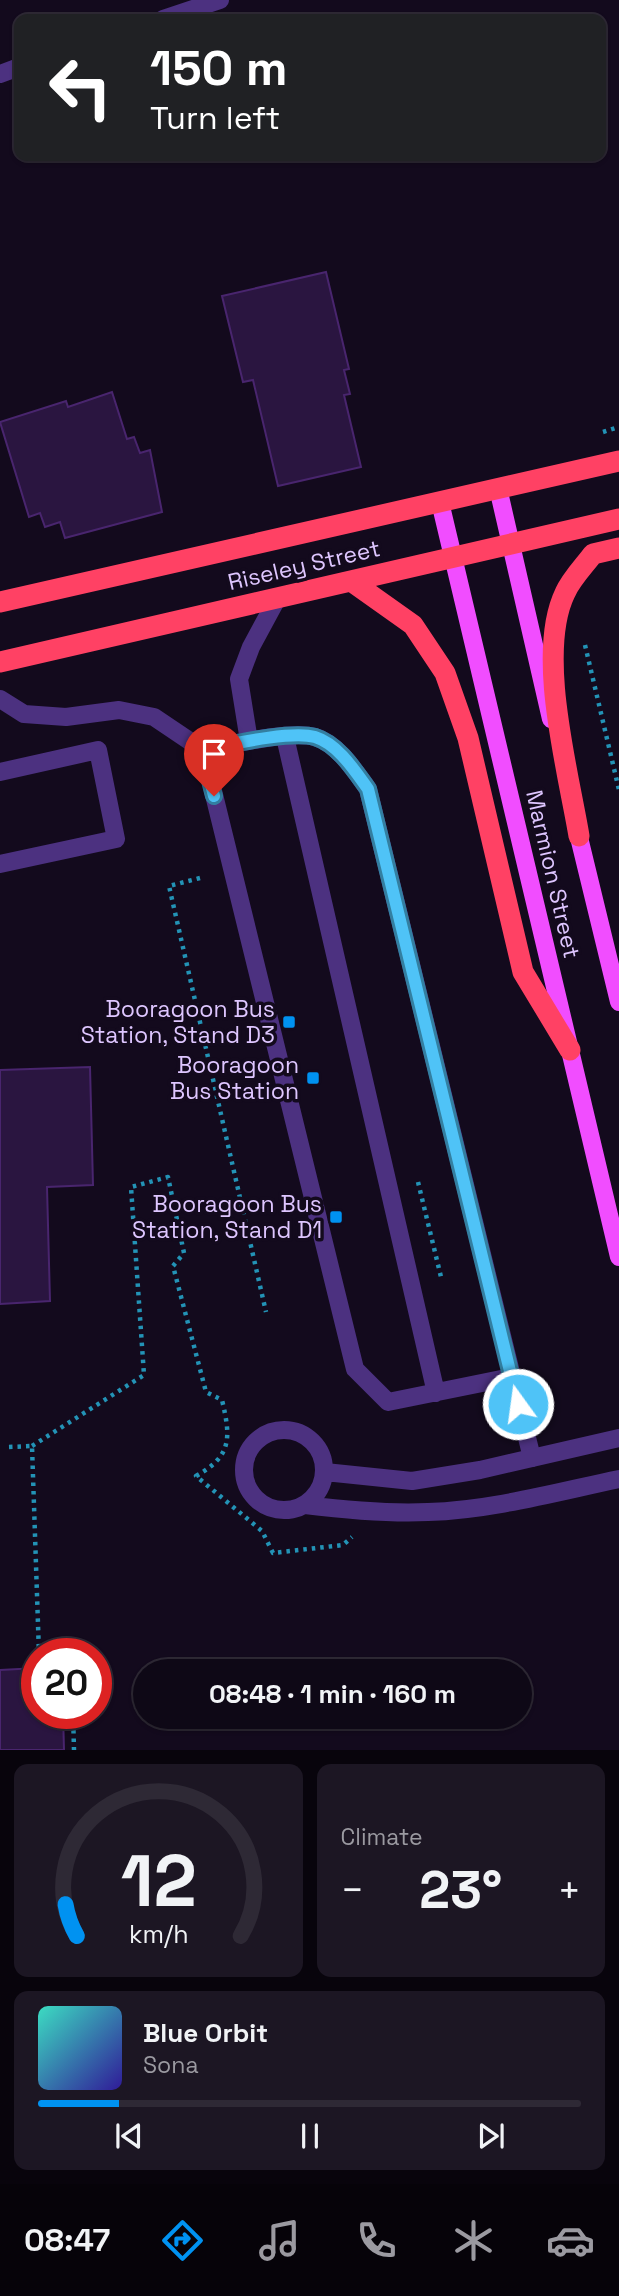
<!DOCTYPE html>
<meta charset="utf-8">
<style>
:root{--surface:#0e0816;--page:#1c1623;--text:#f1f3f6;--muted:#9b9aa1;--line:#2e2935;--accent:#0092f1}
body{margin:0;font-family:"Space Grotesk",sans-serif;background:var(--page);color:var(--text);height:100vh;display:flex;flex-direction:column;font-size:26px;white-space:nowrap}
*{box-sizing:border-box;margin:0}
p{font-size:23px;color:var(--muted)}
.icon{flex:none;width:38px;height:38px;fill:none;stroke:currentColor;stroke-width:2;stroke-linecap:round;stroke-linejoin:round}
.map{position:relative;height:1750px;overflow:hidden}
.panel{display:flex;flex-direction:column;gap:14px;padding:14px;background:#08040c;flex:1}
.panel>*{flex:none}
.banner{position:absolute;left:14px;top:14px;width:592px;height:147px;border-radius:14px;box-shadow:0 2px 5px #0004,0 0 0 2px var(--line);background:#202124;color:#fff;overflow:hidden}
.speed{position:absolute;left:21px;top:1638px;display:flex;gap:14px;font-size:35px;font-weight:700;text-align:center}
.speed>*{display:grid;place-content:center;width:91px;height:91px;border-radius:50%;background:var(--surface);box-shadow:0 2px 5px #0004,0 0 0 2px var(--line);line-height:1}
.speed .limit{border:10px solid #d22;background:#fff;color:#111}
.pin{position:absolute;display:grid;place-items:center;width:60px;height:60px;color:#fff;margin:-72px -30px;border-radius:50% 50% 50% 0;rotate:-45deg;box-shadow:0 0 7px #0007}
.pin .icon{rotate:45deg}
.me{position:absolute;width:77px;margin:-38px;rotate:346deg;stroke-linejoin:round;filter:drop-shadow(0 0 5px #0008)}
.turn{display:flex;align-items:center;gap:24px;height:147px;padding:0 21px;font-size:32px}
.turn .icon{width:91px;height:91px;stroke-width:2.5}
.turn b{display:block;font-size:49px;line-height:60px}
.big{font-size:52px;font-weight:800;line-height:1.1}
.panel .widget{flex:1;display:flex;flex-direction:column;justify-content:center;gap:10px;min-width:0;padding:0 24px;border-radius:14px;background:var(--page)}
.panel .dial{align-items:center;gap:0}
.dial svg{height:182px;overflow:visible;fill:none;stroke:var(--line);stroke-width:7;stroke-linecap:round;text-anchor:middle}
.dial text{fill:var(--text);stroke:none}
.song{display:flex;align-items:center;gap:21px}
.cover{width:84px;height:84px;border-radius:10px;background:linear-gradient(135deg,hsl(170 70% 55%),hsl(250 70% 35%))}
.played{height:7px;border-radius:4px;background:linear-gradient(90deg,var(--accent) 15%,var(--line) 15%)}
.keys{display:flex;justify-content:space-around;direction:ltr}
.heat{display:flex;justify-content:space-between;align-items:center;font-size:38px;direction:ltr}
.panel .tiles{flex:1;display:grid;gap:14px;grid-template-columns:1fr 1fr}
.widget:last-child{grid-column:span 2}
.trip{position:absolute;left:133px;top:1659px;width:399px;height:70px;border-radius:35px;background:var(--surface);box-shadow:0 2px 5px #0004,0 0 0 2px var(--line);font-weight:800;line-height:70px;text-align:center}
.tabs{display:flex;height:112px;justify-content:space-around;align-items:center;background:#060309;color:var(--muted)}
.tabs .icon{width:49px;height:49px}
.tabs .on{color:var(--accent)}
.tabs b{font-size:32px;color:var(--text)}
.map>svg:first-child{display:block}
.building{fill:#2a1540;stroke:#49256e;stroke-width:2}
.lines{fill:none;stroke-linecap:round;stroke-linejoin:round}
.path{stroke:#2393b6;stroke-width:4.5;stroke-dasharray:3.5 5;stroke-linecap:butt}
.lane{stroke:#4c3180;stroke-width:18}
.street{stroke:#4c3180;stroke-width:18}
.primary{stroke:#f14dff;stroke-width:18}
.highway{stroke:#ff4164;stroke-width:21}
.route-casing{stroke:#337fa1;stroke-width:18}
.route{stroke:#4fc3f7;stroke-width:12}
.poi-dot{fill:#0092f1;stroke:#130a1d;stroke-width:2.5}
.labels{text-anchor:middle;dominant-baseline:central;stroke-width:7;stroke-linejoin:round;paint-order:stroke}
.street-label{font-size:23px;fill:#dec6ff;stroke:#130a1d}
.poi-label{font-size:23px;fill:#dec6ff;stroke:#130a1d;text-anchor:end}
</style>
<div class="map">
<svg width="619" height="1750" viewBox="0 0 619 1750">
<rect width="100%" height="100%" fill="#130a1d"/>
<path class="building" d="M326,272l23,97 -5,1 6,24 -6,1 17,72 -83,19 -25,-106 -10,2 -21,-86z
M112,392l15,47 7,-2 6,16 10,-3 12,62 -97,26 -5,-16 -15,5 -5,-14 -11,4 -29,-95 66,-21 2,6z
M90,1067l3,118 -46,2 3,114 -50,3v-234z
M37,1668v45h26l1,37h-64v-80z"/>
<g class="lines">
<path class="path" d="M603,432l16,-5
M585,645l34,145
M200,878l-31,8 97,426
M418,1182l23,95
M32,1446l112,-71 -13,-188 37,-10 16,76 -11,13 33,126 16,8c9,38 10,56 -26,76l66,55 11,22 70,-8 9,-8
M9,1447l23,-1 7,208
M73,1713l1,37"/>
<path class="lane" d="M0,699l24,15 42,3 53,-7 35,7 49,33 152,619 33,33 123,-25
M285,737l151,656
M249,741l-10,-62 12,-32 27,-50
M203,750c26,-5 88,-20 112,-13 23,7 40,34 53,52l164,669
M0,772l98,-22 18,89 -116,25"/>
<path class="street" d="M163,19l57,-19
M0,74l19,-7
M244 1470a40 40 0 1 1 80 0a40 40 0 1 1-80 0Z
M325,1472l87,9 68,-11 139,-32
M305,1505c41,5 82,9 123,7 64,-2 129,-20 191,-33"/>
<path class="primary" d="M498,488l53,231
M440,502l179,755
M576,825l43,177"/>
<path class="highway" d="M351,581l62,44 32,48 23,65 55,234 47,78
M0,602l619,-141
M0,662l619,-143
M579,836c-11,-66 -43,-183 -14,-243 6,-14 19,-27 28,-39l26,-6"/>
</g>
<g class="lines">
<g class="route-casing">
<path id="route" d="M214,796l-12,-46c26,-5 89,-20 113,-13 23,7 40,34 53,52l150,615"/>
</g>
<use href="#route" class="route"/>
</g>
<g class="poi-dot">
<rect x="282" y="1015" width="14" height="14" rx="3.5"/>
<rect x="306" y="1071" width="14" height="14" rx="3.5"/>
<rect x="329" y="1210" width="14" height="14" rx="3.5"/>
</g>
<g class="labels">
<g class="street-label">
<text transform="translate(304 565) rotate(-13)">Riseley Street</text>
<text transform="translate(553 874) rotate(77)">Marmion Street</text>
</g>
<g class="poi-label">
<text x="275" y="1009">Booragoon Bus<tspan x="275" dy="26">Station, Stand D3</tspan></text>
<text x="299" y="1065">Booragoon<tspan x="299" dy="26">Bus Station</tspan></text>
<text x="322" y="1204">Booragoon Bus<tspan x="322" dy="26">Station, Stand D1</tspan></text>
</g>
</g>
</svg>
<div class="speed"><div class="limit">20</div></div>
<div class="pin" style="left:214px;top:796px;background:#d93025"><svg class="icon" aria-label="arrive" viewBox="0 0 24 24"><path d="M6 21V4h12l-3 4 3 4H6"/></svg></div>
<svg class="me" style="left:518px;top:1404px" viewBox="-20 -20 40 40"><circle r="17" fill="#4fc3f7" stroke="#fff" stroke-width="3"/><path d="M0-11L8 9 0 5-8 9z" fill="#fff"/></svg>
<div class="trip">08:48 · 1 min · 160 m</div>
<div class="banner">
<div class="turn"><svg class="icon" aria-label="left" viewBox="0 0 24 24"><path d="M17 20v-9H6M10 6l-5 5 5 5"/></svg><div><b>150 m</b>Turn left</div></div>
</div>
</div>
<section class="panel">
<div class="tiles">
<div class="widget dial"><svg viewBox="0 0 100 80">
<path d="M14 69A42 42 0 1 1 86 69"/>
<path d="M14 69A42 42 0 0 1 9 55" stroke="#0092f1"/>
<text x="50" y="56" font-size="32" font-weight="700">12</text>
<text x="50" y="72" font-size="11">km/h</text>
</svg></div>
<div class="widget"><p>Climate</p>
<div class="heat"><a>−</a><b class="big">23°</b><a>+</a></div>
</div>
<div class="widget">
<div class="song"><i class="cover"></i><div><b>Blue Orbit</b><p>Sona</p></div></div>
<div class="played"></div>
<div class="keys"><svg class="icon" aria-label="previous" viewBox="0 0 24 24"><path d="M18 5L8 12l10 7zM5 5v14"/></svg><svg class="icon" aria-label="pause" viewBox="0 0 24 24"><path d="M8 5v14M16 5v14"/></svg><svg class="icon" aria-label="next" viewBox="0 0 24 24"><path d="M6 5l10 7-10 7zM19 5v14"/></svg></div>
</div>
</div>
</section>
<nav class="tabs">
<b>08:47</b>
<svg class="icon on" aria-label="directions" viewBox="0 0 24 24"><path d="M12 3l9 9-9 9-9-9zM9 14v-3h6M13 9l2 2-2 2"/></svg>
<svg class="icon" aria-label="music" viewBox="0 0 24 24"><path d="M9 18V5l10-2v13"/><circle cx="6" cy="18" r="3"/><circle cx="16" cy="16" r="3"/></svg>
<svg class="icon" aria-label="phone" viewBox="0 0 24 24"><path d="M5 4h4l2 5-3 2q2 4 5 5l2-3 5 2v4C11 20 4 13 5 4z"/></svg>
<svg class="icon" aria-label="climate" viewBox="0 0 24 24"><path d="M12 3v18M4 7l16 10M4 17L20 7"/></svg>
<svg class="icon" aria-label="car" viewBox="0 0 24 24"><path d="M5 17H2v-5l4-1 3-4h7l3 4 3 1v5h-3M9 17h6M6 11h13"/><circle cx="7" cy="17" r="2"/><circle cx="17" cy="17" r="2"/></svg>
</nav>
